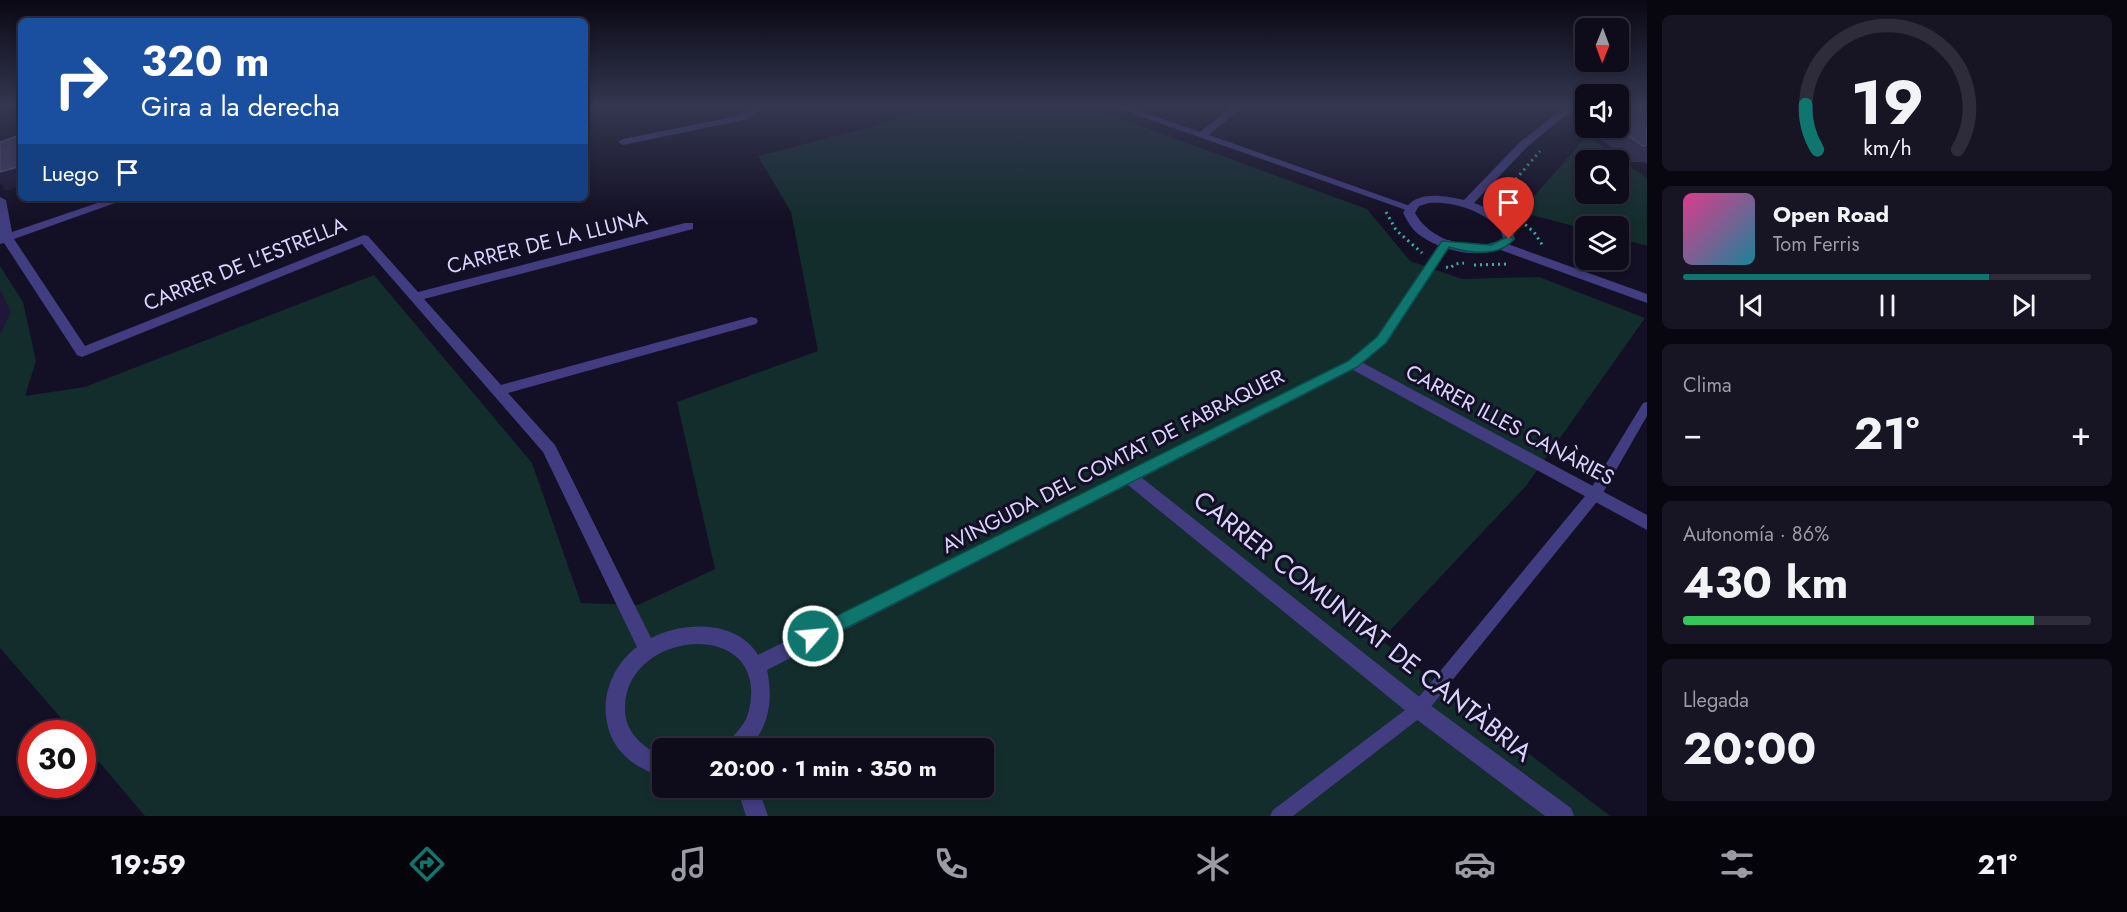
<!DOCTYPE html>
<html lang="es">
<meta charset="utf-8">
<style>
:root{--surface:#0e0b1b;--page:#171424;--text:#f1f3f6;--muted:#9b9ba3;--line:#2e2b3a;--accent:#0f766e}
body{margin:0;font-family:Jost,sans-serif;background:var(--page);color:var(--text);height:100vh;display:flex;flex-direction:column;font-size:22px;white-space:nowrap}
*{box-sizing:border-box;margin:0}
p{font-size:20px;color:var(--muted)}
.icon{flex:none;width:33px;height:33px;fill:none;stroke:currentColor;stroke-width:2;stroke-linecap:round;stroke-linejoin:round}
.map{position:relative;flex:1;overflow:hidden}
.details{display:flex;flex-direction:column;gap:15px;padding:15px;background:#08060f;width:480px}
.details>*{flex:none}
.top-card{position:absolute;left:18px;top:18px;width:570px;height:183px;border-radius:9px;box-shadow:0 3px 9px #0003,0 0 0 2px var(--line);background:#1a4fa0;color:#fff;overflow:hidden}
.needle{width:39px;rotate:181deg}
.fabs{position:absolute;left:1575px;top:18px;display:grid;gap:12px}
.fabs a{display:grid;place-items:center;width:54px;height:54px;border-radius:9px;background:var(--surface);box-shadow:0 3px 9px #0003,0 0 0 2px var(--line);font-size:30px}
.speed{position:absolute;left:18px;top:720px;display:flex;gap:12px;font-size:30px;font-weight:700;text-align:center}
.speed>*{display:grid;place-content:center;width:78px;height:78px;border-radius:50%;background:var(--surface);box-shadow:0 3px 9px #0003,0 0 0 2px var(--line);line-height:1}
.speed .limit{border:9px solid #d22;background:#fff;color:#111}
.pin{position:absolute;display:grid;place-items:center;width:51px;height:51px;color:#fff;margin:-62px -26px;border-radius:50% 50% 50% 0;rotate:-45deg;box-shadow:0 0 6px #0007}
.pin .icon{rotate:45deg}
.me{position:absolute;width:66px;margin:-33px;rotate:63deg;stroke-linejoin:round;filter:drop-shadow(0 0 4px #0008)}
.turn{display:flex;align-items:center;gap:21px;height:126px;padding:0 24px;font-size:27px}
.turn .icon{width:78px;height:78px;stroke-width:2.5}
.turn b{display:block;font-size:42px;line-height:51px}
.then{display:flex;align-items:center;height:57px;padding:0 24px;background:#0003;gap:12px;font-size:22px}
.big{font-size:45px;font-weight:700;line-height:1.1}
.details .widget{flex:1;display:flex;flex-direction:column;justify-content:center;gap:9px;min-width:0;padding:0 21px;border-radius:9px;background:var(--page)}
.details .dial{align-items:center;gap:0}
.dial svg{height:156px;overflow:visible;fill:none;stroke:var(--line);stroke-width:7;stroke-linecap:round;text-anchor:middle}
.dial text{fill:var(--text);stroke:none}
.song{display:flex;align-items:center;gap:18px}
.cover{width:72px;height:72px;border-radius:9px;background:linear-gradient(135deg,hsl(330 70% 55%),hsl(190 70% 35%))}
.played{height:6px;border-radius:3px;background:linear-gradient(90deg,var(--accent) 75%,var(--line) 75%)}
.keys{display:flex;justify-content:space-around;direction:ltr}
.heat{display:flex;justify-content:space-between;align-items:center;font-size:33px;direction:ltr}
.charge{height:9px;border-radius:4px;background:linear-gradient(90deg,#34c759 86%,var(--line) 0)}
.trip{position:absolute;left:652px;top:738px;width:342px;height:60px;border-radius:9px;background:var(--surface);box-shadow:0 3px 9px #0003,0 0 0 2px var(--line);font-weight:700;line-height:60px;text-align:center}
.tab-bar{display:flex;height:96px;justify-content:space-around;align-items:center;background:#06040b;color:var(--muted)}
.tab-bar .icon{width:42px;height:42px}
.tab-bar .selected{color:var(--accent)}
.tab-bar b{font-size:27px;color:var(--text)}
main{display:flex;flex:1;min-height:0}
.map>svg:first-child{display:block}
.green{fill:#132d2d;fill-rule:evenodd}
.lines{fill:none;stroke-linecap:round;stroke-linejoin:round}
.path{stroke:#34b1ac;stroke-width:3;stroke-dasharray:2 4;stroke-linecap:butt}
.pedestrian{fill:#413d80;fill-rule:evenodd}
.minor{fill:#413d80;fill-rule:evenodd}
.tertiary{fill:#413d80;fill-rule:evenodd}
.wall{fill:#322951}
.shaded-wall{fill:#1e1737}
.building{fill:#443b63;stroke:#5b537c;stroke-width:1.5}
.route{fill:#0f766e;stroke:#0a4d48;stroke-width:1.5}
.labels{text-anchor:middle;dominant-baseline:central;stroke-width:6;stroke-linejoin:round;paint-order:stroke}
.street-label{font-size:21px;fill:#dad4fd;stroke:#130f24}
.near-street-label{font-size:26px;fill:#dad4fd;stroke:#130f24}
</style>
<main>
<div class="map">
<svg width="1647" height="816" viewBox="0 0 1647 816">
<rect width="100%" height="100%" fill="#130f24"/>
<path class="green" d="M923,107h166l278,102 43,52 52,18 77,-2 106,41 -119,168 -145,154 229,176h-1465l-62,-73 -1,-9 -8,-1 -74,-85v-382l23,36 13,59 -11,35 60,-9 289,-112 158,188 49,140 57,2 77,-36 -38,-167 141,-51 -27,-139 -33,-56 117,-30zM663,748h321v40h-321z
M1587,136l60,42v68l-28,-8 -1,-12h-32l-1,3 -65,-17zM1586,160h32v34h-32z"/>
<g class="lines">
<path class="path" d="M1499,204l11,-18 30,-35
M1386,212l10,18 26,23
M1516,217l18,15 9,14
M1474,265l35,-1
M1446,267l4,1 5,-4 9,-1"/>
<path class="pedestrian" d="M1647,402v14l-47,82 -175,216 -132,102h-23l3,-6 140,-106 177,-214 53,-87z"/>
<path class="minor" d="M753,107h12l-21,13 -121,25 -5,-3 5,-3 114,-23z
M1114,107h14l72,25 31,-25h11l-33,28 207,73 -2,2h-8z
M0,197l6,3 6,32 100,-34h17l-115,41 71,107 279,-111 4,1 50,56 267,-69h8v6l-269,70 77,86 250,-68 5,1 2,3 -2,3 -248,69 47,52 96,193c33,-17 86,-18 107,17l590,-294 29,-24 65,-97h8l2,3 -65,100 -24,20 284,152v15l-294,-160 -211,108 284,224 145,106 3,8h-29l-133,-100 -284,-231 -361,185c6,28 3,56 -18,78h-23c5,-13 18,-20 22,-34 27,-98 -124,-87 -123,-5 0,24 18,38 38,48v20c-14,-5 -29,-11 -40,-23 -29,-31 -20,-82 14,-107l-94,-195 -181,-208 -280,113 -5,-2 -73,-112 -4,1z
M1502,242l145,52v9l-149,-54 -2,-3z
M737,788h21l10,28h-22z"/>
<path class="tertiary" d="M1565,107h11l-48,39 -54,57c19,7 36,16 41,36 -22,24 -71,14 -94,-3 -9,-6 -13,-14 -18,-23 11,-24 41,-17 61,-13l56,-58zM1429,203c26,-2 52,8 71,25l3,10c-28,17 -73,3 -88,-25l4,-7z"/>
</g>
<path class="wall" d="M1583,107h3v21h32l29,-21v57l-3,-2h-12l-58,-42z"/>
<path class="shaded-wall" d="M21,166v20l-15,5 -6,-8v-11z
M0,289l11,23 -11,23z"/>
<path class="building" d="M1618,107h29v38l-4,1 -26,-18h1z
M17,136l4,4v26l-21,6v-30z"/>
<linearGradient id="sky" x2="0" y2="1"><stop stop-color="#0a0814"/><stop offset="0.48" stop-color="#333750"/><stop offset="1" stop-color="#333750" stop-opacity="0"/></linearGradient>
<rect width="1647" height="221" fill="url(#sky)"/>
<path class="route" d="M1509,236l5,3c-15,19 -44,14 -65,8l-63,96 -29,24 -538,275 -6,2 -7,-2 -2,-6 2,-5 542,-270 29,-24 65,-96 49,4z"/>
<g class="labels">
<g class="street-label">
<text transform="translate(547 242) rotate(-14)">CARRER DE LA LLUNA</text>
<text transform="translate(245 264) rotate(-22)">CARRER DE L'ESTRELLA</text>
<text transform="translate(1510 425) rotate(28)">CARRER ILLES CANÀRIES</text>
<text transform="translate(1113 461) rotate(-27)">AVINGUDA DEL COMTAT DE FABRAQUER</text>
</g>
<g class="near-street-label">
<text transform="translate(1363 626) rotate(38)">CARRER COMUNITAT DE CANTÀBRIA</text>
</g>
</g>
</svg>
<div class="fabs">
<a><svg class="needle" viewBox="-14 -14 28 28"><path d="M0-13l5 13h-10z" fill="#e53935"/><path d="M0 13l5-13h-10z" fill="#9b9ba3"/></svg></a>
<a><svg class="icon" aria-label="sound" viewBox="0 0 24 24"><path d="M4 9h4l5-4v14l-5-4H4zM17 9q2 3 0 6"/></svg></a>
<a><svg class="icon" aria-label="search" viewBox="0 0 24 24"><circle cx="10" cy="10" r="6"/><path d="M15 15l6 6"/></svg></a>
<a><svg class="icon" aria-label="layers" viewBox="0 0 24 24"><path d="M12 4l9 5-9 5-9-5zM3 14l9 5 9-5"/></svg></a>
</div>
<div class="speed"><div class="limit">30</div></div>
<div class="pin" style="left:1509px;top:239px;background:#d93025"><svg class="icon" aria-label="arrive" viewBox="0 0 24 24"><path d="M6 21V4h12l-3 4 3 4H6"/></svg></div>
<svg class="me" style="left:813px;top:636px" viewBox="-20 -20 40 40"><circle r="17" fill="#0f766e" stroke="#fff" stroke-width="3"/><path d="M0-11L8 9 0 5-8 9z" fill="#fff"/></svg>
<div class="trip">20:00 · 1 min · 350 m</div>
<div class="top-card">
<div class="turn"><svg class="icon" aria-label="right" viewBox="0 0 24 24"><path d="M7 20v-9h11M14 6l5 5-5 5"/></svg><div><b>320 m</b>Gira a la derecha</div></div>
<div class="then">Luego<svg class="icon" aria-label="arrive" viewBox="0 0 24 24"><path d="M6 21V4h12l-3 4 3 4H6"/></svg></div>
</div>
</div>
<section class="details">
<div class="widget dial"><svg viewBox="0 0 100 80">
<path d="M14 69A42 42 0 1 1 86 69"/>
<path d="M14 69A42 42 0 0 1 8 46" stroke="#0f766e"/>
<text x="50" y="56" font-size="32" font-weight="700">19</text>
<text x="50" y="72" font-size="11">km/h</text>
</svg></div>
<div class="widget">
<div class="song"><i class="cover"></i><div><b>Open Road</b><p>Tom Ferris</p></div></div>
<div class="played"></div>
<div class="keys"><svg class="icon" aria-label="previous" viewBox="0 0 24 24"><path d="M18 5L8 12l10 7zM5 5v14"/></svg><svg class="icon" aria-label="pause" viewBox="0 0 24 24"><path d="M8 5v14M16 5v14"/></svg><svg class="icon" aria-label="next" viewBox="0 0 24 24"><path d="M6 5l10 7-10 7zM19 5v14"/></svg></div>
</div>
<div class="widget"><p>Clima</p>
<div class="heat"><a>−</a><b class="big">21°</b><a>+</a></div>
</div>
<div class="widget"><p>Autonomía · 86%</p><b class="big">430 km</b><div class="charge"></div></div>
<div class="widget"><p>Llegada</p><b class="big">20:00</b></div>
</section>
</main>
<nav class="tab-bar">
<b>19:59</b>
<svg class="icon selected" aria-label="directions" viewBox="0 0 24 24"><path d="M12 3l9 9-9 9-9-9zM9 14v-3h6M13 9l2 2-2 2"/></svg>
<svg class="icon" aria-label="music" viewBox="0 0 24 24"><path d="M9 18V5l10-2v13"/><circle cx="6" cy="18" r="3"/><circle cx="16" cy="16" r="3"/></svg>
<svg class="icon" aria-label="phone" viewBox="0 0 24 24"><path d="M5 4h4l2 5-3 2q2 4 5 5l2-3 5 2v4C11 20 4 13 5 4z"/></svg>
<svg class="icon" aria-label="climate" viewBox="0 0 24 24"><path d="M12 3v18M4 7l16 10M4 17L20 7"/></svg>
<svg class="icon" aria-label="car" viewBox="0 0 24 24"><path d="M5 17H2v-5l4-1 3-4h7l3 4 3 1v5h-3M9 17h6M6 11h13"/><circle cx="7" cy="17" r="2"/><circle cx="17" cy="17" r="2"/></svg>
<svg class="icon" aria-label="filters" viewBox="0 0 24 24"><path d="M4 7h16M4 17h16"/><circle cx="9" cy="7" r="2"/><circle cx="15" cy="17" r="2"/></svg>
<b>21°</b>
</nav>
